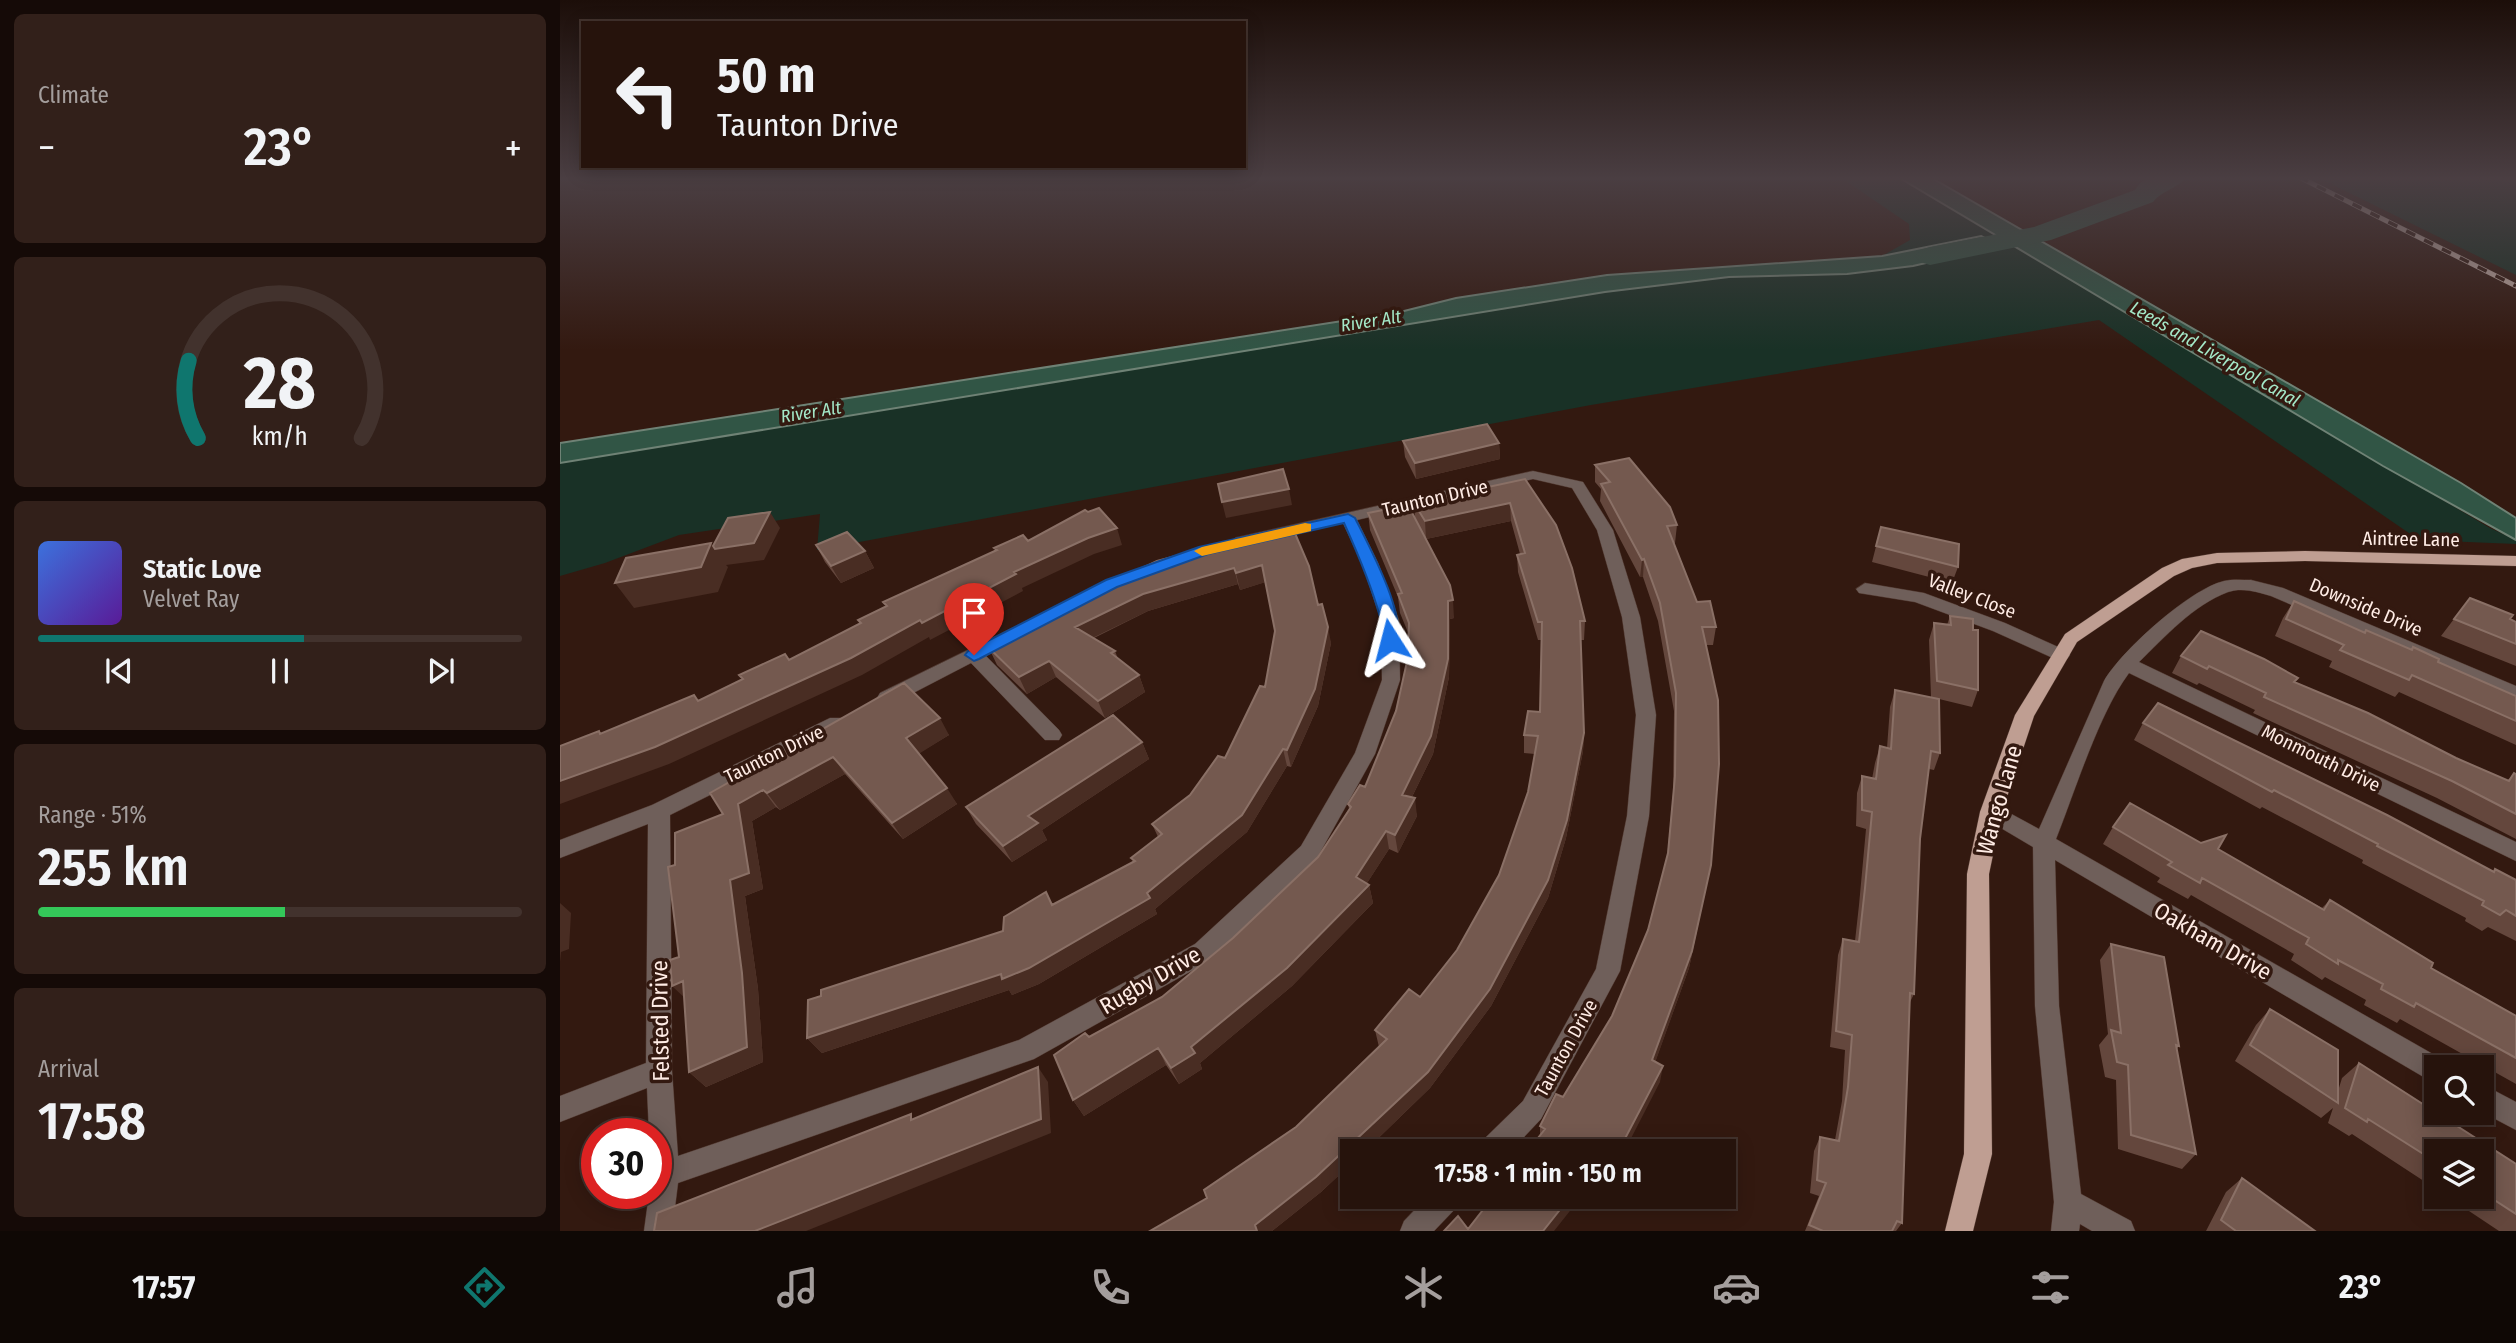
<!DOCTYPE html>
<meta charset="utf-8">
<style>
:root{--surface:#26130c;--page:#32201a;--text:#f1f3f6;--muted:#a49e9d;--line:#42322d;--accent:#0f766e}
body{margin:0;font-family:"Fira Sans Condensed",sans-serif;background:var(--page);color:var(--text);height:100vh;display:flex;flex-direction:column;font-size:26px;white-space:nowrap}
*{box-sizing:border-box;margin:0}
p{font-size:23px;color:var(--muted)}
.icon{flex:none;width:38px;height:38px;fill:none;stroke:currentColor;stroke-width:2;stroke-linecap:round;stroke-linejoin:round}
.map{position:relative;flex:1;overflow:hidden}
.side{display:flex;flex-direction:column;gap:14px;padding:14px;background:#150a07;width:560px}
.side>*{flex:none}
.hud{position:absolute;left:21px;top:21px;width:665px;height:147px;border-radius:0px;box-shadow:0 4px 18px #0003,0 0 0 2px var(--line);background:#26130c;color:var(--text);overflow:hidden}
.controls{position:absolute;left:1864px;top:1055px;display:grid;gap:14px}
.controls a{display:grid;place-items:center;width:70px;height:70px;border-radius:0px;background:var(--surface);box-shadow:0 4px 18px #0003,0 0 0 2px var(--line);font-size:35px}
.speed{position:absolute;left:21px;top:1118px;display:flex;gap:14px;font-size:35px;font-weight:700;text-align:center}
.speed>*{display:grid;place-content:center;width:91px;height:91px;border-radius:50%;background:var(--surface);box-shadow:0 4px 18px #0003,0 0 0 2px var(--line);line-height:1}
.speed .limit{border:10px solid #d22;background:#fff;color:#111}
.pin{position:absolute;display:grid;place-items:center;width:60px;height:60px;color:#fff;margin:-72px -30px;border-radius:50% 50% 50% 0;rotate:-45deg;box-shadow:0 0 7px #0007}
.pin .icon{rotate:45deg}
.me{position:absolute;width:77px;margin:-38px;rotate:351deg;stroke-linejoin:round;filter:drop-shadow(0 0 5px #0008)}
.turn{display:flex;align-items:center;gap:24px;height:147px;padding:0 21px;font-size:32px}
.turn .icon{width:91px;height:91px;stroke-width:2.5}
.turn b{display:block;font-size:49px;line-height:60px}
.big{font-size:52px;font-weight:600;line-height:1.1}
.side .card{flex:1;display:flex;flex-direction:column;justify-content:center;gap:10px;min-width:0;padding:0 24px;border-radius:10px;background:var(--page)}
.side .dial{align-items:center;gap:0}
.dial svg{height:182px;overflow:visible;fill:none;stroke:var(--line);stroke-width:7;stroke-linecap:round;text-anchor:middle}
.dial text{fill:var(--text);stroke:none}
.song{display:flex;align-items:center;gap:21px}
.cover{width:84px;height:84px;border-radius:10px;background:linear-gradient(135deg,hsl(220 70% 55%),hsl(270 70% 35%))}
.played{height:7px;border-radius:4px;background:linear-gradient(90deg,var(--accent) 55%,var(--line) 55%)}
.keys{display:flex;justify-content:space-around;direction:ltr}
.heat{display:flex;justify-content:space-between;align-items:center;font-size:38px;direction:ltr}
.charge{height:10px;border-radius:5px;background:linear-gradient(90deg,#34c759 51%,var(--line) 0)}
.trip{position:absolute;left:780px;top:1139px;width:396px;height:70px;border-radius:0px;background:var(--surface);box-shadow:0 4px 18px #0003,0 0 0 2px var(--line);font-weight:600;line-height:70px;text-align:center}
.menu{display:flex;height:112px;justify-content:space-around;align-items:center;background:#0f0805;color:var(--muted)}
.menu .icon{width:49px;height:49px}
.menu .on{color:var(--accent)}
.menu b{font-size:32px;color:var(--text)}
main{display:flex;flex:1;min-height:0}
.map>svg:first-child{display:block}
.green{fill:#193126}
.water{fill:#315545;stroke:#6f8275;stroke-width:2}
.lines{fill:none;stroke-linecap:round;stroke-linejoin:round}
.river{fill:#315545;fill-rule:evenodd}
.minor-casing{stroke:#50372e;stroke-width:1}
.major-casing{stroke:#50372e;stroke-width:1}
.minor{fill:#6f5f5a;fill-rule:evenodd}
.major{fill:#bf9e92;fill-rule:evenodd}
.rail-casing{stroke:#c0aba3;stroke-width:5}
.rail{stroke:#331910;stroke-width:3.5;stroke-dasharray:10;stroke-linecap:butt}
.wall{fill:#64473d}
.shaded-wall{fill:#492d23}
.building{fill:#74594f;stroke:#8a7066;stroke-width:2}
.route{fill:#1a73e8;stroke:#114b97;stroke-width:2}
.slow{fill:#f59e0b}
.labels{text-anchor:middle;dominant-baseline:central;stroke-width:7;stroke-linejoin:round;paint-order:stroke}
.far-water-label{font-size:18px;font-style:italic;fill:#a4e8c8;stroke:#331910}
.street-label{font-size:19px;fill:#ffece5;stroke:#331910}
.near-street-label{font-size:23px;fill:#ffece5;stroke:#331910}
</style>
<main>
<section class="side">
<div class="card"><p>Climate</p>
<div class="heat"><a>−</a><b class="big">23°</b><a>+</a></div>
</div>
<div class="card dial"><svg viewBox="0 0 100 80">
<path d="M14 69A42 42 0 1 1 86 69"/>
<path d="M14 69A42 42 0 0 1 10 35" stroke="#0f766e"/>
<text x="50" y="56" font-size="32" font-weight="700">28</text>
<text x="50" y="72" font-size="11">km/h</text>
</svg></div>
<div class="card">
<div class="song"><i class="cover"></i><div><b>Static Love</b><p>Velvet Ray</p></div></div>
<div class="played"></div>
<div class="keys"><svg class="icon" aria-label="previous" viewBox="0 0 24 24"><path d="M18 5L8 12l10 7zM5 5v14"/></svg><svg class="icon" aria-label="pause" viewBox="0 0 24 24"><path d="M8 5v14M16 5v14"/></svg><svg class="icon" aria-label="next" viewBox="0 0 24 24"><path d="M6 5l10 7-10 7zM19 5v14"/></svg></div>
</div>
<div class="card"><p>Range · 51%</p><b class="big">255 km</b><div class="charge"></div></div>
<div class="card"><p>Arrival</p><b class="big">17:58</b></div>
</section>
<div class="map">
<svg width="1956" height="1231" viewBox="0 0 1956 1231">
<rect width="100%" height="100%" fill="#331910"/>
<path class="green" d="M1280,177h58l592,351 26,12v4l-97,-4 -320,-220 -508,85 -774,145 3,-36 -141,21 -74,28 -45,13v-113l1045,-171 124,-15 118,-3 66,-8 86,-20 -19,-10 -98,20 28,-16 -1,-16z
M1757,177h199v98z"/>
<path class="water" d="M1338,177h32l531,306 55,35v22l-133,-74z
M1421,236l19,10 -87,20 -66,8 -118,3 -124,15 -1045,171v-20l840,-131 56,-14 151,-23 275,-19z"/>
<g class="lines">
<path class="river" d="M1592,177h34c-8,12 -24,13 -33,25l-102,38 -121,25 -10,-3 -5,-6 5,-6 10,-3 104,-20 101,-37 6,-8z"/>
<g class="minor-casing">
<path id="minor" d="M973,471l50,11 30,48 27,87 16,98 -7,101 -29,155 -79,148 -31,33h-32l3,-10 42,-41 73,-132 31,-153 9,-101 -14,-98 -25,-87 -25,-42 -39,-9 -176,41 21,43 21,57 1,60 -25,74 -58,104 -106,102 -177,99 -356,124 -6,48h-28l5,-37h7v-60h-7l-2,-46 -87,34v-26l86,-33 2,-239 -88,34v-18l92,-35 178,-87h14l3,5 -3,5 -174,87 2,256 6,85 341,-116 176,-96 106,-98 54,-93 27,-73 -1,-60 -19,-57 -19,-40 -102,24 -6,-1 -2,-4 2,-4z
M1691,580l32,8 233,98v15l-245,-105c-13,-4 -29,-9 -43,-4 -35,13 -63,45 -89,70l377,180v19l-387,-188c-30,40 -54,118 -73,166l389,222 3,7h-12v15l-9,-4 -372,-219 4,146 22,188 50,27 4,10h-43l-12,-7 -1,7h-28l3,-29 -19,-196 -2,-159 -49,-29 -4,-6 4,-6 7,-3 48,26 65,-148c17,-30 86,-92 120,-100 8,-2 18,-1 27,-1z
M1305,583l59,10 81,30 62,28 3,4 -3,4h-12l-62,-28 -78,-29 -56,-9 -3,-4z
M461,624l6,2 3,4 -3,4 -41,22 73,74 3,5 -3,5h-14l-74,-77 -77,40h-14l-3,-5 3,-5z
M1922,1084l34,18v28l-34,-18z
M867,1197h34l-4,10 -23,24h-34l4,-10z"/>
</g>
<g class="major-casing">
<path id="major" d="M1745,551l211,5v10l-211,-5 -88,2 -25,5 -18,8 -97,66 -43,74 -32,96 -13,62 3,280 -19,77h-28l19,-77 3,-280 13,-62 35,-97 50,-81 97,-66 20,-9 35,-6z"/>
</g>
<use href="#minor" class="minor"/>
<use href="#major" class="major"/>
<g class="rail-casing">
<path id="rail" d="M1739,177l217,109"/>
</g>
<use href="#rail" class="rail"/>
</g>
<path class="wall" d="M843,441l96,2 1,16 -84,20 -11,-22z
M1035,465l82,60 -2,18h-1l23,59 19,25 -3,18h-7l5,220 -22,103 -34,94 5,20 -120,53v-9l23,-29 49,-81 36,-86 19,-72 6,-64 1,-83 -16,-90 -15,-44h-3l-40,-76 1,-12 -6,-7z
M965,479l60,142 -1,19h-4l4,93 -1,18 -17,87 -18,60 -57,108 -61,82 -66,64h-11v10l-32,30 -49,39h-122l57,-33 89,-71 83,-80 -4,-17 45,-33 37,-47 42,-75 29,-83 7,-38 -11,-1v-18l16,-23 1,-72h-3l-20,-68 -1,-17 3,-1 -9,-33 -85,18 28,79 -4,1 -1,58 -16,77 -21,43 5,19 -19,37 -9,-4 -22,34 2,2 4,18 -81,83 -92,77 2,6 -23,15 -13,-19 -82,51 -11,-16 16,-63 73,-40 71,-59 85,-81 31,-48 -1,-5 17,-17 31,-76 12,-54 1,-22 -9,-22 -2,-16 -28,-67 -2,-17 47,7 -1,-17z
M1321,527l77,40 -6,16 -80,-21z
M705,539l53,66 13,38 -13,63 -27,61 -4,-1 -40,66 -92,77 2,5 -118,70 -27,11 -3,-5 -187,63 -15,-15 196,-107 130,-69 -2,-4 27,-21 -6,-13 38,-29 35,-37 40,-71 10,-56 -10,-49 -25,8 -2,-6 -90,27 -54,27 21,13 3,8 21,16 6,17 -40,26 -49,-41 -29,17 -30,-29 -8,-17z
M256,545l49,6 9,17 -33,15 -16,-21z
M1910,598l46,24v44l-75,-30z
M1734,601l70,32 2,-3 150,66v49l-117,-53 -4,5 -66,-30 3,-6 -57,-25 8,-18z
M1390,616l23,14 5,60 -6,17 -33,-8 1,54 -6,17 -5,-1 -9,70 -6,155 -5,10 -7,219 -6,8h-91l14,-35 -9,-3 4,-42 6,-14 15,3 7,-39 3,-51 -15,-3 8,-92 5,-16 12,2 4,-36 7,-76 -10,-3 1,-33 5,-17 10,3 3,-16 5,-17 7,2 3,-41 5,-17 36,7 -2,-57 5,-17 13,2z
M1621,656l114,26 161,76 51,23 7,-8 2,1v65l-79,-41 -184,-85 2,-3 -56,-27 -2,2 -25,-12z
M344,683l45,52 -30,18 38,51 -54,35 -58,-65 -65,36 -4,-3 -24,14 11,68 -18,7 13,93 5,73 -57,25 -17,-15 -5,-75 -5,-40 -4,-92 48,-51z
M1583,723l350,149 2,-3 21,11v61l-28,-14 -6,4 -17,-10 1,-3 -104,-55 1,-3 -101,-53 -2,2 -126,-69z
M582,742l7,17 -107,71 5,10 -35,22 -36,-38 -10,-17z
M1553,827l88,16 17,6 104,59 8,-8 101,68 85,48v68l-116,-65 -3,4 -33,-18 2,-5 -41,-23 -3,3 -31,-20 3,-6 -103,-59 -3,4 -31,-17 3,-4 -57,-34z
M1551,944l68,102 -2,3 19,105 -14,15 -64,-20 -2,-69 -11,-3 -6,-32 9,-11 -8,-74z
M1710,1009l68,82 4,-13 17,-15 157,101v67h-17l-51,-34h34v-45h-46v37l-84,-55 -3,2 -21,-13 5,-15 -12,10 -86,-57 21,-36z
M1682,1178l73,53h-109l20,-39z"/>
<path class="shaded-wall" d="M939,443l1,16 -84,20 -1,-16z
M729,489l3,16 -66,13 -4,-16z
M950,503l1,18 -85,18 -1,-18z
M210,512l10,16 -16,32 -38,5 2,2 -10,25 -84,16 -19,-25 96,-40 4,6z
M557,528l5,17 -28,9 -72,34 1,3 -93,49 -1,-3 -67,38 -193,89 -109,40v-23l360,-161 94,-48 74,-34z
M305,551l9,17 -33,15 -10,-17z
M1084,559l-1,18h-3l2,-17z
M702,565l4,17 -26,8 -4,-17z
M674,568l4,16 -90,27 -66,32 -7,-16 68,-33z
M893,600l1,18 -4,1 -1,58 -16,77 -29,59 -2,-18 46,-194z
M768,627l3,16 -13,63 -27,61 -4,-17z
M489,661l7,16 -29,17 -8,-17z
M579,675l6,17 -40,26 -7,-17z
M380,718l9,17 -32,20 -11,-17z
M1024,733l-1,18 -17,87 -18,60 -57,108 -61,82 -66,64h-11v10l-32,30 -49,39h-15l-2,-6 173,-153z
M582,742l7,17 -107,71 5,10 -35,22 -9,-16 25,-30z
M723,749l4,17 -40,66 -92,77 2,5 -118,70 -27,11 -3,-5 -187,63 -15,-15 340,-145z
M273,757l12,17 -65,36 -13,-17z
M387,788l10,16 -54,35 -11,-16z
M203,790l13,17 -24,14 11,68 -18,7 13,93 5,73 -57,25 -17,-15 49,-268z
M855,798l2,18 -19,37 -3,-18z
M826,831l3,18 -29,45 9,-9 4,18 -81,83 -92,77 2,6 -23,15 -8,-16 185,-191z
M1151,865l-22,103 -39,109 2,-17z
M0,903l11,10 -2,36 -8,3 -1,10z
M123,981l6,21 -17,-16z
M598,1048l8,17 -82,51 -11,-16z
M1103,1066l-3,16 -36,70h-6z
M478,1067l10,15 3,51 -245,98h-51z
M1010,1197h11l-27,34h-11z"/>
<path class="building" d="M927,424l12,19 -84,20 -12,-22z
M1069,458l41,49 7,18 -10,1 30,76 13,-1 6,26h-14l16,73 1,64 -8,101 -19,86 -40,109 11,6 -45,86h-91l18,-23 -5,-3 16,-32 7,3 49,-81 36,-86 20,-77 7,-77 1,-83 -16,-90 -16,-44 -2,1 -41,-76 9,-2 -15,-17z
M723,469l6,20 -67,13 -4,-18z
M965,479l31,46 16,43 13,53h-5l4,112 -17,87 -19,60 -58,109 -62,83 -112,105 -61,48 2,6h-107l57,-33 -3,-8 92,-63 91,-88 -12,-9 34,-41 11,8 37,-47 42,-75 29,-83 10,-56 -14,-1 4,-24 12,1 2,-90h-4l-21,-67 8,-2 -15,-50 -85,18 -11,-18z
M848,505l42,80 3,15 -5,1v58l-17,77 -29,59 13,3 -20,37 -9,-4 -30,46 13,8 -82,83 -96,79 4,6 -24,15 -13,-20 -85,52 -19,-45 31,-22 4,4 73,-40 71,-59 85,-81 33,-50 -3,-3 12,-19 5,2 31,-76 12,-54 1,-34 -11,-29 4,-1 -34,-80z
M539,508l18,20 -29,10 -74,34 2,2 -94,49 -2,-3 -69,38 -196,89 -95,34v-35l39,-15 1,3 94,-39 4,6 45,-22 -4,-4 46,-21 4,6 72,-37 -3,-3 29,-14 -4,-4 114,-52 -3,-2 29,-13 5,6 57,-31 3,2z
M210,512l-16,31 -39,6 -2,-3 15,-28z
M1321,527l78,17 -1,23 -82,-21z
M734,531l15,35 9,39 4,-1 6,23 -13,62 -28,61 -4,-1 -41,66 -95,78 3,5 -121,70 -27,11 -1,-5 -194,64 1,-38 13,-4v-6l182,-59 1,-14 42,-25 6,13 83,-44 -4,-3 31,-24 -10,-10 38,-29 28,-39 7,2 35,-72 5,1 10,-56 -13,-66 -26,8 -2,-5 -91,26 -68,33 40,24 -4,2 28,22 -41,26 -49,-40 -30,16 -30,-29 71,-41 97,-46 106,-28 2,6z
M287,532l18,19 -34,15 -15,-21z
M151,543l-10,24 -86,16 11,-25z
M1910,598l43,17 -3,4 6,3v22l-62,-25z
M1734,601l71,32 1,-3 46,20 1,-3 26,12 -1,3 78,34v25l-104,-46 -3,5 -69,-30 4,-5 -58,-26z
M1390,616l23,3v11h5v60l-41,-9 -3,-58 17,2z
M1641,631l63,28 34,19 -4,4 74,31 88,45 53,23 5,-8 2,1v40l-64,-33 -188,-84 2,-4 -57,-27 -2,3 -26,-13z
M344,683l36,35 -34,20 41,50 -55,35 -59,-66 -66,36 -4,-3 -25,14 11,69 -19,7 12,93 5,74 -58,25 -6,-91 -11,5 -2,-26 9,-3 -11,-90 7,-2v-32l48,-19 -13,-21z
M1335,690l44,9 1,54 -9,-2 -11,88 -6,155 -4,-1 -8,230 -5,-2 -5,10h-69l-14,-6 17,-42 -9,-3 3,-43 19,4 9,-54 4,-52 -16,-4 7,-92 16,3 6,-54 7,-76 -10,-2v-34l14,3 4,-33 11,3z
M1598,703l229,112 107,57 1,-3 21,11v36l-10,-6 -6,5 -18,-10 2,-4 -107,-55 1,-2 -104,-54 -2,2 -129,-69z
M553,715l29,27 -114,74 10,7 -35,23 -37,-39z
M1570,803l71,40 25,-8 -8,14 106,61 6,-10 103,63 -2,5 85,48v42l-100,-55 -2,4 -33,-18 2,-5 -45,-24v4l-32,-20 3,-6 -107,-60 -2,5 -32,-18 4,-3 -59,-35z
M1551,944l53,13 15,89 -3,-1 20,109 -65,-19 -3,-70 -11,-3 -6,-32 10,3z
M1710,1009l68,41v53l-88,-58z
M1799,1063l157,101v50l-34,-22v-40h-46v10l-68,-43 -1,3 -22,-14z
M478,1067l3,52 -286,112h-101l3,-18 254,-99v6z
M1682,1178l73,53h-79l-15,-11z
M933,1197h77l-27,34h-99l14,-15 10,13z"/>
<linearGradient id="sky" x2="0" y2="1"><stop stop-color="#1c0e09"/><stop offset="0.51" stop-color="#4a3e42"/><stop offset="1" stop-color="#4a3e42" stop-opacity="0"/></linearGradient>
<rect width="1956" height="350" fill="url(#sky)"/>
<path class="route" d="M788,514l7,4c13,26 53,99 41,126h-12c-4,-9 -1,-18 -4,-27 -9,-33 -22,-63 -36,-94l-136,31 -91,33 -138,72 -5,2 -9,-6 3,-4 138,-71 93,-33z"/>
<path class="slow" d="M745,523l6,1v7l-109,25 -8,-5 8,-4z"/>
<g class="labels">
<g class="far-water-label">
<text transform="translate(811 321) rotate(-9)">River Alt</text>
<text transform="translate(1655 354) rotate(30)">Leeds and Liverpool Canal</text>
<text transform="translate(251 412) rotate(-9)">River Alt</text>
</g>
<g class="street-label">
<text transform="translate(875 498) rotate(-13)">Taunton Drive</text>
<text transform="translate(1851 539) rotate(1)">Aintree Lane</text>
<text transform="translate(1412 596) rotate(21)">Valley Close</text>
<text transform="translate(1806 607) rotate(23)">Downside Drive</text>
<text transform="translate(214 754) rotate(-26)">Taunton Drive</text>
<text transform="translate(1761 758) rotate(26)">Monmouth Drive</text>
<text transform="translate(1006 1048) rotate(-61)">Taunton Drive</text>
</g>
<g class="near-street-label">
<text transform="translate(1439 800) rotate(-74)">Wango Lane</text>
<text transform="translate(1653 941) rotate(30)">Oakham Drive</text>
<text transform="translate(590 980) rotate(-30)">Rugby Drive</text>
<text transform="translate(100 1021) rotate(-91)">Felsted Drive</text>
</g>
</g>
</svg>
<div class="controls">
<a><svg class="icon" aria-label="search" viewBox="0 0 24 24"><circle cx="10" cy="10" r="6"/><path d="M15 15l6 6"/></svg></a>
<a><svg class="icon" aria-label="layers" viewBox="0 0 24 24"><path d="M12 4l9 5-9 5-9-5zM3 14l9 5 9-5"/></svg></a>
</div>
<div class="speed"><div class="limit">30</div></div>
<div class="pin" style="left:414px;top:655px;background:#d93025"><svg class="icon" aria-label="arrive" viewBox="0 0 24 24"><path d="M6 21V4h12l-3 4 3 4H6"/></svg></div>
<svg class="me" style="left:830px;top:640px" viewBox="-20 -20 40 40"><path d="M0-17L14 15 0 8-14 15z" fill="#1a73e8" stroke="#fff" stroke-width="4"/></svg>
<div class="trip">17:58 · 1 min · 150 m</div>
<div class="hud">
<div class="turn"><svg class="icon" aria-label="left" viewBox="0 0 24 24"><path d="M17 20v-9H6M10 6l-5 5 5 5"/></svg><div><b>50 m</b>Taunton Drive</div></div>
</div>
</div>
</main>
<nav class="menu">
<b>17:57</b>
<svg class="icon on" aria-label="directions" viewBox="0 0 24 24"><path d="M12 3l9 9-9 9-9-9zM9 14v-3h6M13 9l2 2-2 2"/></svg>
<svg class="icon" aria-label="music" viewBox="0 0 24 24"><path d="M9 18V5l10-2v13"/><circle cx="6" cy="18" r="3"/><circle cx="16" cy="16" r="3"/></svg>
<svg class="icon" aria-label="phone" viewBox="0 0 24 24"><path d="M5 4h4l2 5-3 2q2 4 5 5l2-3 5 2v4C11 20 4 13 5 4z"/></svg>
<svg class="icon" aria-label="climate" viewBox="0 0 24 24"><path d="M12 3v18M4 7l16 10M4 17L20 7"/></svg>
<svg class="icon" aria-label="car" viewBox="0 0 24 24"><path d="M5 17H2v-5l4-1 3-4h7l3 4 3 1v5h-3M9 17h6M6 11h13"/><circle cx="7" cy="17" r="2"/><circle cx="17" cy="17" r="2"/></svg>
<svg class="icon" aria-label="filters" viewBox="0 0 24 24"><path d="M4 7h16M4 17h16"/><circle cx="9" cy="7" r="2"/><circle cx="15" cy="17" r="2"/></svg>
<b>23°</b>
</nav>
